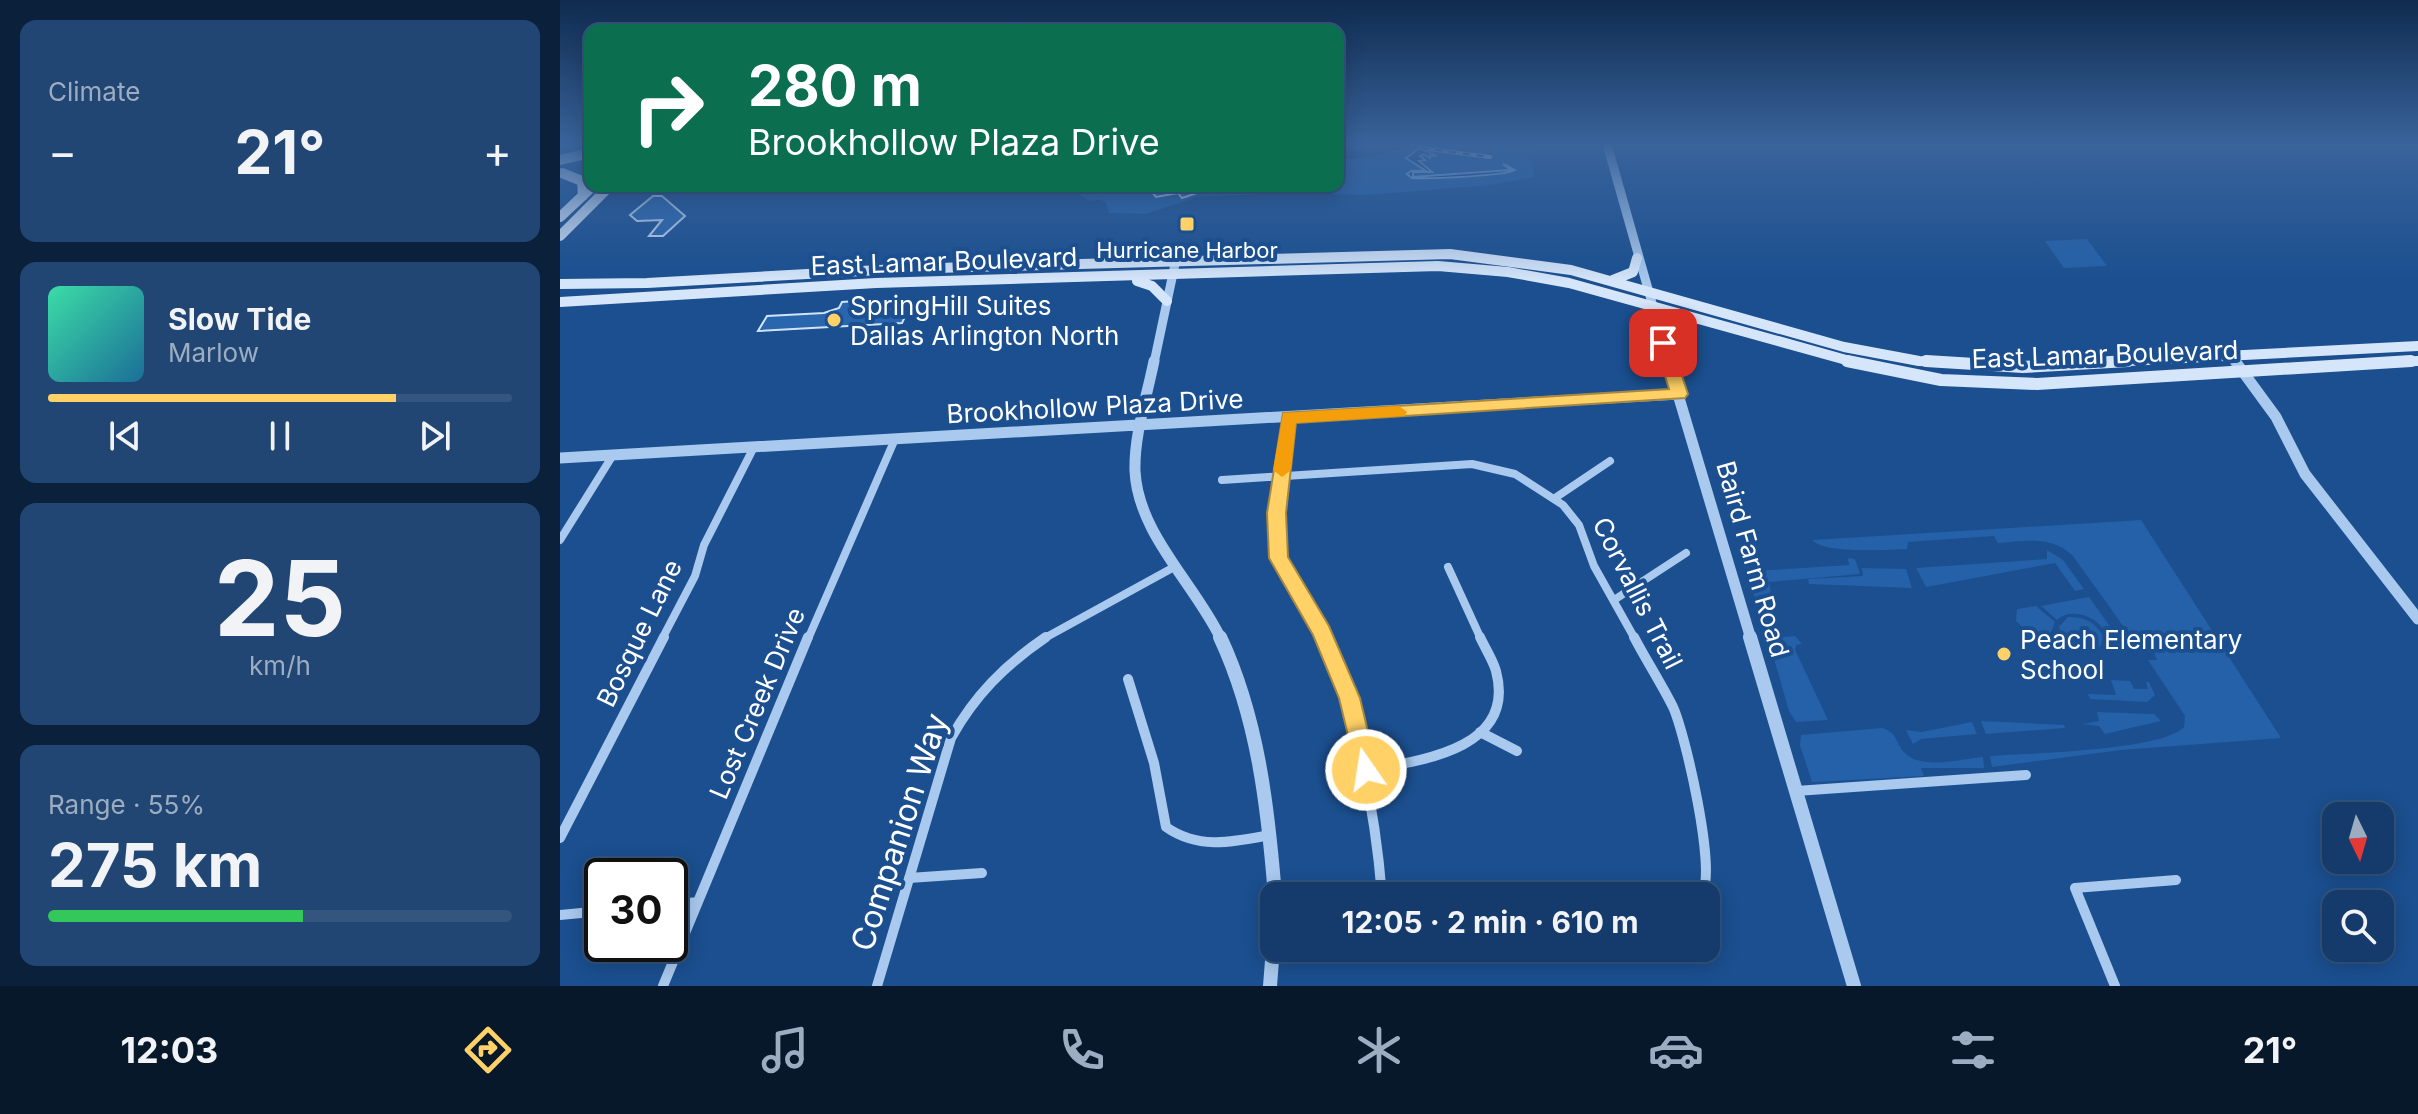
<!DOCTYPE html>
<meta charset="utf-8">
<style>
:root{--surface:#143b6b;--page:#214673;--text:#f1f3f6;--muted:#9dadc1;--line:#33557e;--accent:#ffd166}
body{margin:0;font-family:Inter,sans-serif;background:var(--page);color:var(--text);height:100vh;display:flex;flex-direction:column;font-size:30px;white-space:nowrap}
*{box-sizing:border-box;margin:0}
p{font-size:26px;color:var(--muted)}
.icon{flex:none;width:44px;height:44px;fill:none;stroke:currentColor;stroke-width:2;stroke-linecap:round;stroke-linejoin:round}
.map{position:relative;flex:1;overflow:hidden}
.sheet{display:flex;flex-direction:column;gap:20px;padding:20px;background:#0b203b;width:560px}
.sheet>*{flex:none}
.guide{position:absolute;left:24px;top:24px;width:760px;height:168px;border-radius:16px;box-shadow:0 4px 20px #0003,0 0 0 2px var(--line);background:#0b6e4f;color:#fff;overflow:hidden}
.needle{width:52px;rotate:175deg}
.fabs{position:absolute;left:1762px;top:802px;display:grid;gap:16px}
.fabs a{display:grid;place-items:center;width:72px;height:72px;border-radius:16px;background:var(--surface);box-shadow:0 4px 20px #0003,0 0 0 2px var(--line);font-size:40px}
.speed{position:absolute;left:24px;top:858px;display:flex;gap:16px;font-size:40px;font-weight:700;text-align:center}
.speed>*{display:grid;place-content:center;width:104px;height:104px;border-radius:50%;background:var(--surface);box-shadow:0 4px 20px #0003,0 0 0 2px var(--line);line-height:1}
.speed .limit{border:4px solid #111;border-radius:12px;background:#fff;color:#111}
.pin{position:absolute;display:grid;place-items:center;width:68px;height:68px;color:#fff;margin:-34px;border-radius:16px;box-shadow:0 4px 12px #0006}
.me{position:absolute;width:88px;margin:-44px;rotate:347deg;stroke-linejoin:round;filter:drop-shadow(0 0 6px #0008)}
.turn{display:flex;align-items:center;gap:28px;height:168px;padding:0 32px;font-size:36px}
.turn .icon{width:104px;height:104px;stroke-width:2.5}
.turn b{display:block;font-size:56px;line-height:68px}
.big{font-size:60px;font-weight:700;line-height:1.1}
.sheet .widget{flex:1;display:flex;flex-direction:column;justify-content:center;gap:12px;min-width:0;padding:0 28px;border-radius:16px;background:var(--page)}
.sheet .dial{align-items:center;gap:0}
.dial b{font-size:104px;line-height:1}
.song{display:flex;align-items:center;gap:24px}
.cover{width:96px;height:96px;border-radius:12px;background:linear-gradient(135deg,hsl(160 70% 55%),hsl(200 70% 35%))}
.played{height:8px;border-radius:4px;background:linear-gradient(90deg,var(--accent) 75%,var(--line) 75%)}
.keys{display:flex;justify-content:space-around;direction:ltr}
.heat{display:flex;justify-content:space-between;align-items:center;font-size:44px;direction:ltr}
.charge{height:12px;border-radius:6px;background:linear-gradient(90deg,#34c759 55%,var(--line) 0)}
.trip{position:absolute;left:700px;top:882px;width:460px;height:80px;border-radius:16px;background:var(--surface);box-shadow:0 4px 20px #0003,0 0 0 2px var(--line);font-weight:700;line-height:80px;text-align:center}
.menu{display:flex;height:128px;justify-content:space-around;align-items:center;background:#08182b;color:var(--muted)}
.menu .icon{width:56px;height:56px}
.menu .selected{color:var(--accent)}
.menu b{font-size:36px;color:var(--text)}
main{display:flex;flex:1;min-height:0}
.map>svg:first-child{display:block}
.green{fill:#2461a8}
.water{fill:#123a6d;stroke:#9cc4f0;stroke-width:2}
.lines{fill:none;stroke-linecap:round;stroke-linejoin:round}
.canal{stroke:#123a6d;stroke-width:9}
.building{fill:#2a66ad;stroke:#cfe3fa;stroke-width:2}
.minor-far1{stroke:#a9c9ee;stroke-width:8}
.minor{stroke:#a9c9ee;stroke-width:10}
.tertiary-far2{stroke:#a9c9ee;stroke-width:9}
.tertiary-far1{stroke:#a9c9ee;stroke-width:11}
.tertiary{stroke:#a9c9ee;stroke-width:14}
.secondary-far1{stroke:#d6e6fa;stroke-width:10}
.secondary{stroke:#d6e6fa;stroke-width:12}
.rail-casing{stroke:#fff;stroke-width:4}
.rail{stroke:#1b4f8f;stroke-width:2;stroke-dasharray:7;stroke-linecap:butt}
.route{fill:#ffd166;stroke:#a68842;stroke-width:2}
.slow{fill:#f59e0b}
.poi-dot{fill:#ffd166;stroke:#1b4f8f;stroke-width:3}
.labels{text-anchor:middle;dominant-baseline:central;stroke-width:8;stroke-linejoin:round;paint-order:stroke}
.far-poi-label{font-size:22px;fill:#fff;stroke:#1b4f8f}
.street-label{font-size:26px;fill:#fff;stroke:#1b4f8f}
.poi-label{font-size:26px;fill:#fff;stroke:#1b4f8f;text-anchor:start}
.near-street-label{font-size:32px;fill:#fff;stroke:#1b4f8f}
</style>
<main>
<section class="sheet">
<div class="widget"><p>Climate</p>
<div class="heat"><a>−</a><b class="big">21°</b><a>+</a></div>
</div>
<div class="widget">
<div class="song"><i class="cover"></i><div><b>Slow Tide</b><p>Marlow</p></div></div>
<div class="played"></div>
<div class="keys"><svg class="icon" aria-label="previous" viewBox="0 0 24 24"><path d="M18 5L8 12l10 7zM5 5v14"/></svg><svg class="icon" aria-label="pause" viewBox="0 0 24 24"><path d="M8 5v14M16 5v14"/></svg><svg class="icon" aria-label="next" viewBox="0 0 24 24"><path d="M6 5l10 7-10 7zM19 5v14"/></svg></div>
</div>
<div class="widget dial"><b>25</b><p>km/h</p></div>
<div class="widget"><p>Range · 55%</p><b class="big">275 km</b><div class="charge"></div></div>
</section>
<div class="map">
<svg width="1858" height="986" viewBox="0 0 1858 986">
<rect width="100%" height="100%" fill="#1b4f8f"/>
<path class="green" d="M778,144h189l7,33 -44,8 -125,10 -75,-2 -92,4 -53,17 -36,-1 -3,-10 -6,-4 -11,2 -23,-15h272z
M1527,239l20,27 -43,2 -19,-27z
M1581,520l140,218 -160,12 -129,17 -2,-11c38,-3 171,-5 194,-29l1,-11 -37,-56h9l-3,-8 -13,-1 -68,-95c-21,-21 -48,-15 -75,-13l-4,-7 -86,6 -1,7c-20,1 -83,5 -95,-9z
M1487,550l16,10 21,29 -9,2 -20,-28 -129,24 -10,-19 131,-9z
M1288,558l7,1 5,15 -91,8 7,41 -14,-3 -18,-55h8l3,6 94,-6z
M1302,568l44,1 6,19 -103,-4 -1,-5 55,-3z
M1529,597l38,53 -23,-1c12,-25 -29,-46 -47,-29l-16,-14z
M1476,606l19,16 -5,13h-19l-15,-14 1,-12z
M1508,617c15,-1 28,5 35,19l-3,11c-18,6 -36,0 -41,-20z
M1235,636l7,8 -6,1 -1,5 33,70 -32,2 -7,-11 -19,-66 2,-7z
M1551,680l19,1 4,8h14l-2,-7h3l6,13 -8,7 -57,-3 -2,-5 28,1z
M1537,712l57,2 7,7 -56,13 -6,-8 -17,-2 17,-3z
M1421,721l83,4 1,3 -79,6z
M1412,722l5,12 -56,5 -8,5 -7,-14 15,2z
M1322,728c14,4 14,13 21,23 16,20 58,8 80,6l1,11h-63l3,8 -112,6 -12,-37 1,-10z"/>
<path class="water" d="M860,148l16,8 -6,-1v3l-6,-4 -4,2 5,4 -6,1 13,11h-19v5l98,-7 -8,-6 12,6c-10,6 -87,9 -103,8l-5,-4 4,-3h15l-20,-13z"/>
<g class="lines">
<path class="canal" d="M778,155l31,-2 36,-9"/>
</g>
<path class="building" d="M587,186h65v2l-30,10 -4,-5 -22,4z
M93,196h9l23,20 -22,20h-14l13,-16 -25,1 -7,-6z
M295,301l-3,7h11l-1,3 47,-3 -7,15 -144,8 9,-15 57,-3 15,-5 3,-6z"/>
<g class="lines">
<path class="minor-far1" d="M729,418c-8,47 -28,106 -6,152 12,24 30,44 41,69
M662,480l250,-16 43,10 48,31 16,20 15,41 41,73
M995,498l55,-37
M0,540l53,-85
M888,567l33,72
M1054,600l72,-47
M102,639l33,-63 9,-31 50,-98
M248,639l87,-200
M483,639l133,-73"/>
<path class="minor" d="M763,637c34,84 52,169 59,259
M1074,637c12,23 27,46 39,70 12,26 44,165 29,186l-13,3
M568,679l26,84 12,64c33,23 67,15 104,8
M920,732l37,19
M806,770c53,-9 151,-20 130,-99 -3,-11 -11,-23 -16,-34
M1236,791l230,-16
M0,838l104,-201
M349,878l73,-5
M110,905l28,-3
M0,915l42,-4
M103,986l145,-349
M317,986l74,-248c24,-43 54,-73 95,-101
M1555,986l-40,-98 101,-8"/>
<path class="tertiary-far2" d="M1047,144l62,219
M1671,356l5,7
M594,363l21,-99"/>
<path class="tertiary-far1" d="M594,361c-7,35 -20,74 -19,110 3,63 60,113 86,168
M1108,361l83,278
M1675,361l41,56 29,57 113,145
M0,458l1119,-64"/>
<path class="tertiary" d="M660,637c38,81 48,171 55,259
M1190,637l104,349
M710,986l4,-51"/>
<path class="secondary-far1" d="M0,160l30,-7
M2,173l20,8 1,15
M0,217l33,-31
M0,236l50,-50
M1053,280l20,-8 4,-14
M577,281l15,5 15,15
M0,284l87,-1 250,-14 553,-15 121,16 273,77 75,14 42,2
M0,302l316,-19 562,-17 70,6 61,11 288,80
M1103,343l14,-19 20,-5
M1530,363l328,-17
M1818,363l40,-2"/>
<path class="secondary" d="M1287,361l94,19 96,4 374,-23
M1366,361l97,6 105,-6"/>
<g class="rail-casing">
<path id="rail" d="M861,148l69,9"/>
</g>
<use href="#rail" class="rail"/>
</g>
<linearGradient id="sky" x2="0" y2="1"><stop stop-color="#0f2b4f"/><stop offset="0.51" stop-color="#39639b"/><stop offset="1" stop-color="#39639b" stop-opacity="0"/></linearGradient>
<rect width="1858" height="282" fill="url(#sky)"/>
<path class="route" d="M1103,338l8,5 17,51 -3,4 -389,25 -10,90 2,44 41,69 31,72 17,72 -3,7 -8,3 -8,-3 -19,-79 -26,-63 -44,-77 -2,-45 16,-100 386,-24 -14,-46z"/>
<path class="slow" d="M839,406l8,6 -2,4 -109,7 -5,47 -9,7 -9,-7 10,-57z"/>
<g class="poi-dot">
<rect x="619" y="216" width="16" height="16" rx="4"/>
<circle cx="274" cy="320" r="8"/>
<circle cx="1444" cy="654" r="8"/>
</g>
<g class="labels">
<g class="far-poi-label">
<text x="627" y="250">Hurricane Harbor</text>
</g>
<g class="street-label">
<text transform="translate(384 261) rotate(-2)">East Lamar Boulevard</text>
<text transform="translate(1545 354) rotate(-2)">East Lamar Boulevard</text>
<text transform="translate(535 406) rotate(-3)">Brookhollow Plaza Drive</text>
<text transform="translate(1193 559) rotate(74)">Baird Farm Road</text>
<text transform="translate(1078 593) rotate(63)">Corvallis Trail</text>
<text transform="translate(79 633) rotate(-64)">Bosque Lane</text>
<text transform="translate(197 703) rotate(-67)">Lost Creek Drive</text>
</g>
<g class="poi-label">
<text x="290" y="305">SpringHill Suites<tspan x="290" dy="30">Dallas Arlington North</tspan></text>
<text x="1460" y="639">Peach Elementary<tspan x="1460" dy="30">School</tspan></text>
</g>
<g class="near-street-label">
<text transform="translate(339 832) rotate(-72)">Companion Way</text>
</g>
</g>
</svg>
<div class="fabs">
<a><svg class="needle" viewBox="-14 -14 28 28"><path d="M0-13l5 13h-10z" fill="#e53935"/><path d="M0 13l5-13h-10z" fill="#9dadc1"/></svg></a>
<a><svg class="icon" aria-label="search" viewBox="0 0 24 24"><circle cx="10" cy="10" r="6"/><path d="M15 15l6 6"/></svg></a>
</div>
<div class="speed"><div class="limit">30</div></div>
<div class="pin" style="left:1103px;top:343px;background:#d93025"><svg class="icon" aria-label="arrive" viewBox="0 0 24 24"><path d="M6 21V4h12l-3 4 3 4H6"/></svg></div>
<svg class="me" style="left:806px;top:770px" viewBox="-20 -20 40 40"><circle r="17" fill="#ffd166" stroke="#fff" stroke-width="3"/><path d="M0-11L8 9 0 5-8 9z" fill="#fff"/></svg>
<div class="trip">12:05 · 2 min · 610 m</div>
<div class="guide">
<div class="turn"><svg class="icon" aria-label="right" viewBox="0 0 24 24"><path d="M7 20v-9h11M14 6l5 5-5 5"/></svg><div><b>280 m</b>Brookhollow Plaza Drive</div></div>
</div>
</div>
</main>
<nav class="menu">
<b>12:03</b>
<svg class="icon selected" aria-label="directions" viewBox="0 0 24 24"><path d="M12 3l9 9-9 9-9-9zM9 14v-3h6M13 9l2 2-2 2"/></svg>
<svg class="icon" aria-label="music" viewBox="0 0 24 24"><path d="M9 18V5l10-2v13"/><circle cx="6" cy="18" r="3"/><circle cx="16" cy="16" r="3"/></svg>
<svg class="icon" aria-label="phone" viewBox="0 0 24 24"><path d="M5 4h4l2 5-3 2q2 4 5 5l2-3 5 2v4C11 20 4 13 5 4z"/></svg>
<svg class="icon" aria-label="climate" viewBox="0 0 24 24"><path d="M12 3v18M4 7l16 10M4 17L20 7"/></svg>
<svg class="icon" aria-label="car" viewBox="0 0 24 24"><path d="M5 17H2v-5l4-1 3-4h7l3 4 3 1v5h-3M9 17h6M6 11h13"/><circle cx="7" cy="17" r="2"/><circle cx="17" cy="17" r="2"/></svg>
<svg class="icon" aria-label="filters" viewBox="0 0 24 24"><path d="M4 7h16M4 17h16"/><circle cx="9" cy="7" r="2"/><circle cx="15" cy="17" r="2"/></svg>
<b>21°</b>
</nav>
